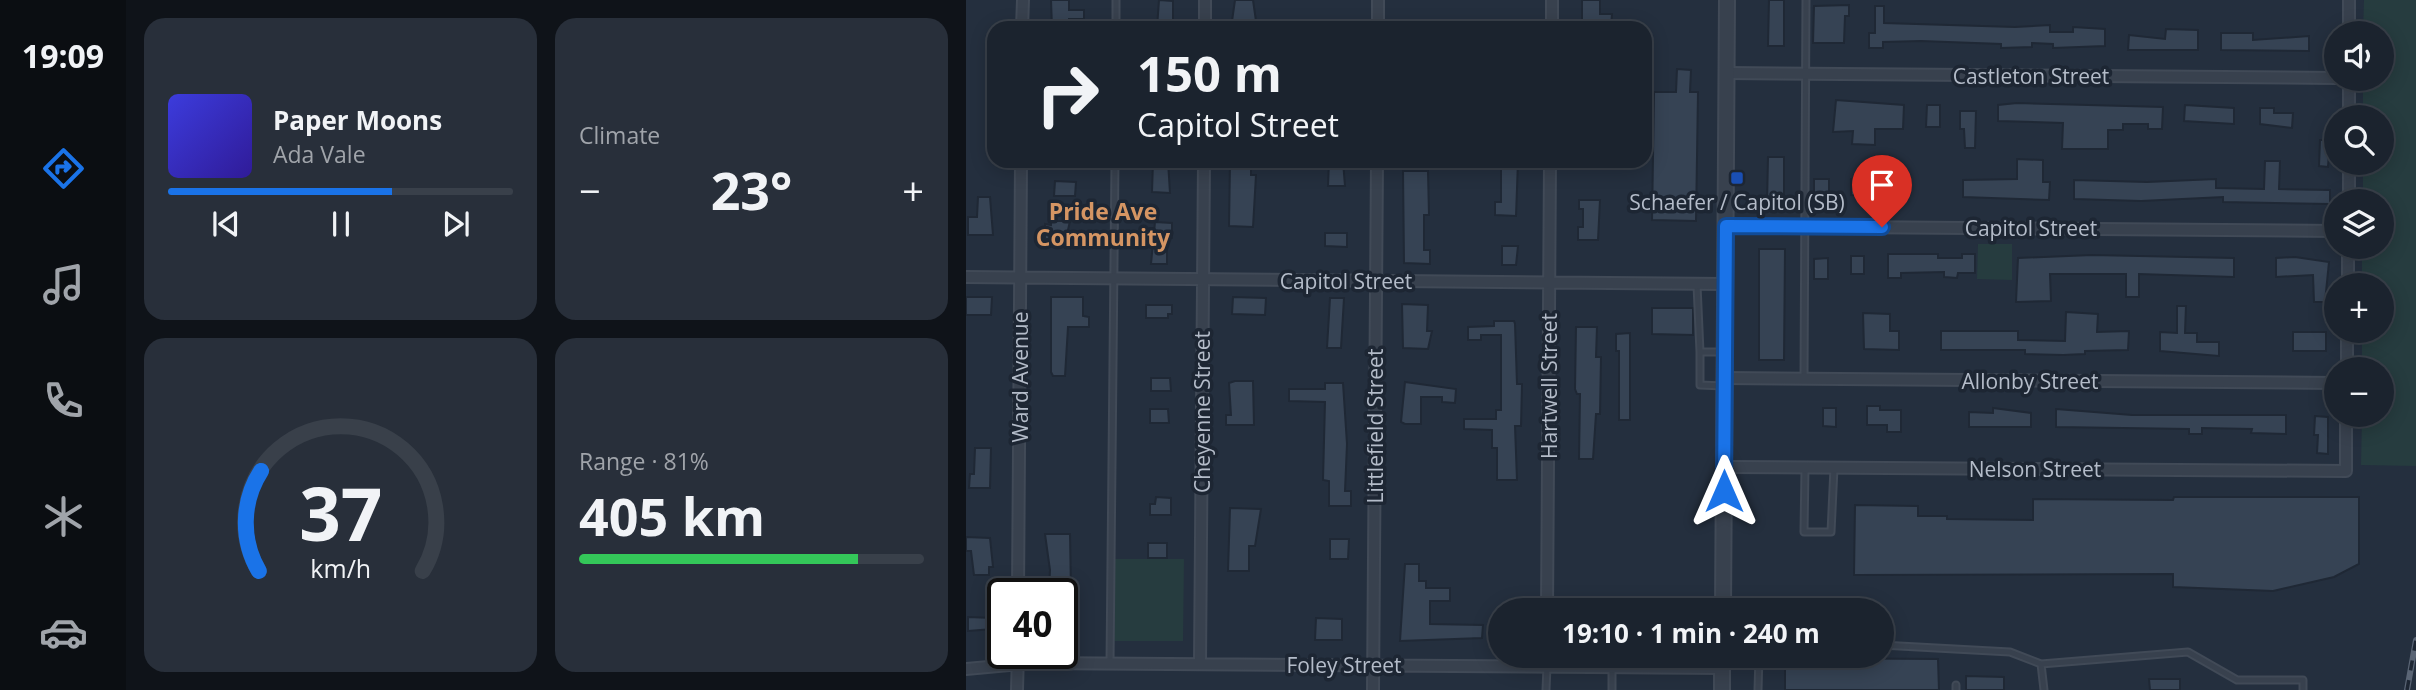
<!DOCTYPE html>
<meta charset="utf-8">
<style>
:root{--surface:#1b232e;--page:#282f3a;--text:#f1f3f6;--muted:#a0a4aa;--line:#39404a;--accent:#1a73e8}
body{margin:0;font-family:"Open Sans",sans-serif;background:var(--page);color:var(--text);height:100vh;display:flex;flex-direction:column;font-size:26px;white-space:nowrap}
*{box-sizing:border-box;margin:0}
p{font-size:23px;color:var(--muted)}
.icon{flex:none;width:38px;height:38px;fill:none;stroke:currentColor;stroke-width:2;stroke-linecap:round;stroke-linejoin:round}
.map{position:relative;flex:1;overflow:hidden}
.panel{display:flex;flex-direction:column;gap:18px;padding:18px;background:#0f1319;width:840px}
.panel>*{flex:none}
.top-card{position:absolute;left:21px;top:21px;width:665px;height:147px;border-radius:21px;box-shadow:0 4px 18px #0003,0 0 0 2px var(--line);background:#1b232e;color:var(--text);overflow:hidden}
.tools{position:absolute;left:1358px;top:21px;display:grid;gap:14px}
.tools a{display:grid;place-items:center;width:70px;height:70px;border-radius:50%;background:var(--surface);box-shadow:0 4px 18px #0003,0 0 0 2px var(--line);font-size:35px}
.speed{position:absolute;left:21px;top:578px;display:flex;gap:14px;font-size:35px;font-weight:700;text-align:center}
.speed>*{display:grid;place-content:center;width:91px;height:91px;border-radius:50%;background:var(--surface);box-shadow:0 4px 18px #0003,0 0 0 2px var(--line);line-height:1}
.speed .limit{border:4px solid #111;border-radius:10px;background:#fff;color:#111}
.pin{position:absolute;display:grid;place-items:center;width:60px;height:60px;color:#fff;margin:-72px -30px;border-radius:50% 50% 50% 0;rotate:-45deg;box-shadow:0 0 7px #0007}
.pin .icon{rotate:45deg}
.me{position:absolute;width:77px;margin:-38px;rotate:0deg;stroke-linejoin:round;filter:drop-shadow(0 0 5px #0008)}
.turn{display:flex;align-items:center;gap:24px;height:147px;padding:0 35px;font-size:32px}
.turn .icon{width:91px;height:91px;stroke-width:2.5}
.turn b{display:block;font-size:49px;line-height:60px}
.big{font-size:52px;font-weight:700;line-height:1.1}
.panel .card{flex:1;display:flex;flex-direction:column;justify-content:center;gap:10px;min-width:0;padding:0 24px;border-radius:21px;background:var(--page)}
.panel .dial{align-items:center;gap:0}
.dial svg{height:182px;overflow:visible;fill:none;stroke:var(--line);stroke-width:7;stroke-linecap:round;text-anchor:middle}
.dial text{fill:var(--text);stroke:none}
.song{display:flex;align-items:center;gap:21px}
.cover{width:84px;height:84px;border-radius:10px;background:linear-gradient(135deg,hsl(240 70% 55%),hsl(250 70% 35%))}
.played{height:7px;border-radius:4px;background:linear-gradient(90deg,var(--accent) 65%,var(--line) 65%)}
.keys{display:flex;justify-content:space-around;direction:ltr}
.heat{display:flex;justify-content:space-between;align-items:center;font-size:38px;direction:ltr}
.charge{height:10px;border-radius:5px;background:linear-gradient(90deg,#34c759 81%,var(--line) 0)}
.panel .tiles{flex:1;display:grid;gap:18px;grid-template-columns:repeat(2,1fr)}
.trip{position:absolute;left:522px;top:598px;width:406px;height:70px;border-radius:35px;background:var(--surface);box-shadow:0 4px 18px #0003,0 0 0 2px var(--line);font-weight:700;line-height:70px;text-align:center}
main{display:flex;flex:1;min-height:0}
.tabs{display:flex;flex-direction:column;width:126px;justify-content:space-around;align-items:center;background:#0b0e12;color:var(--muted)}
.tabs .icon{width:49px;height:49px}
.tabs .on{color:var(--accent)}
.tabs b{font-size:32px;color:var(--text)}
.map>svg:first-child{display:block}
.green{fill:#263c3f}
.building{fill:#364354;stroke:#1f2835;stroke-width:2}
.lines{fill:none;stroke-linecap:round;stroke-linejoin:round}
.service-casing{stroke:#414a57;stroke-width:9}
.minor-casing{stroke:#414a57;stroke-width:14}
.tertiary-casing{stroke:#414a57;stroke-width:18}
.service{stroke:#38414e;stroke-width:5}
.minor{stroke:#38414e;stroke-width:10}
.tertiary{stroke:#38414e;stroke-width:14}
.rail-casing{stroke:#5a6575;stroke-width:6}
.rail{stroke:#1d2633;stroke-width:3.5;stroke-dasharray:10;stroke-linecap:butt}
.route-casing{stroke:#114b97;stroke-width:18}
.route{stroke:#1a73e8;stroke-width:12}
.transit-dot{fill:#1a4fb4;stroke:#1d2633;stroke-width:2.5}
.labels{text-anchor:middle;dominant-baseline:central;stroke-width:7;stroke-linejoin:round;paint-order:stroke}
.street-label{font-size:21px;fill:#b4bcc9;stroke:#1d2633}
.poi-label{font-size:21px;fill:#b4bcc9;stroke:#1d2633}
.neighbourhood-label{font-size:23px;font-weight:bold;fill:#d59563;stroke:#1d2633}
</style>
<main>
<nav class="tabs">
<b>19:09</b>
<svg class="icon on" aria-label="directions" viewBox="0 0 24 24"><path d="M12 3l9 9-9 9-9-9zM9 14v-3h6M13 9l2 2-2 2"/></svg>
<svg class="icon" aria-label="music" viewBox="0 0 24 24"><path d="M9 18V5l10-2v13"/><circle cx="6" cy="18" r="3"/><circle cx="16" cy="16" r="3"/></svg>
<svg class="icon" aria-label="phone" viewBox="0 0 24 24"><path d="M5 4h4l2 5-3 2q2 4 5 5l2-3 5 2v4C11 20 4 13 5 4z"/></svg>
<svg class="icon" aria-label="climate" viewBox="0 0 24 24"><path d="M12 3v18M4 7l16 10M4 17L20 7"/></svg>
<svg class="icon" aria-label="car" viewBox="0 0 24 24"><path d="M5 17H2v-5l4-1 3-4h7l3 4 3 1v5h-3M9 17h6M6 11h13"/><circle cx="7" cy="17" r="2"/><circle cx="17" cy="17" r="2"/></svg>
</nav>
<section class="panel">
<div class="tiles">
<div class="card">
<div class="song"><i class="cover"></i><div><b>Paper Moons</b><p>Ada Vale</p></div></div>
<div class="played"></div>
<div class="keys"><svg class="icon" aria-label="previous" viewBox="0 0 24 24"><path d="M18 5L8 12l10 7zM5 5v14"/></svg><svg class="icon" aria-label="pause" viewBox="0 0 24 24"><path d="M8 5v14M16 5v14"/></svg><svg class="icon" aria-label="next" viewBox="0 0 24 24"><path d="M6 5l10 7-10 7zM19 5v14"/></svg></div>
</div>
<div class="card"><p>Climate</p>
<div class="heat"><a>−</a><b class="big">23°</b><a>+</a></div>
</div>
<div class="card dial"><svg viewBox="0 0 100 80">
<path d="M14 69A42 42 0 1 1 86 69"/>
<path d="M14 69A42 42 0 0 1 15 25" stroke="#1a73e8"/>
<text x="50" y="56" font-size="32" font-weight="700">37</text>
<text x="50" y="72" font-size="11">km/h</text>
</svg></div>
<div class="card"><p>Range · 81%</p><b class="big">405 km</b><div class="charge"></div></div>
</div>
</section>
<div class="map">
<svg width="1450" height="690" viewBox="0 0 1450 690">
<rect width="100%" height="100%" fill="#242f3e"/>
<path class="green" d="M1398,0h52v466l-55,-1 1,-50h20v-46h-20v-38h20v-46h-20v-38h20v-46h-19v-38h19v-46h-19v-38h19v-46h-19z
M1012,244h34v36l-35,-1z
M149,559h69l-1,82h-69z"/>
<path class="building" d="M85,0h18v10h15v9h-15v9h-17z
M193,0l14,1v27h-16z
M269,0h18l4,28h-26z
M616,0h18v14h12l-1,13 -29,1z
M803,0h15v46h-16z
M883,5v11h-4l-1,27h-31l1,-37z
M909,6h9v17l131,4 35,-2v7h23v-5l32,2v17l-52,2v-4l-21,-1v4l-31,1v-4l-80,-3 -38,1v6h-14v-15h6z
M1200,29l32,1v20h-70l1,-15 36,4z
M1255,33h32v7l56,-4v15l-88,-1z
M711,69l14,1 -1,22h8l-2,129 -44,-1 2,-128h22z
M870,100l68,5 -1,24h-28v16l-23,-1 1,-13 -20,1z
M1051,103l146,4 -1,22h-14v-5h-25v6h-15v19h-46l1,-26 -65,-2v-16z
M961,105h13v22h-14z
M1219,105l49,3v16l-50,-3z
M1294,108h14v5h19l-1,15 -32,-4z
M994,111h16l-1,37h-10l-1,-19h-4z
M1354,140h10l-2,27 -9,-1z
M802,157h16v47h-17z
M1051,159l26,1v22h7l-1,18 -86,-3v-17l54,-1z
M187,161h15l2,32 -18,-1z
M267,161h18v14h5l-3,52 -24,-1 1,-64z
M363,161h14l2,25h-17z
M535,161h17l-2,55 -21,-1v-13h6z
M1299,161h15l-1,28 51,1v14l-107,-2v-5l-82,4 -67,-2v-19l73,2 69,-3v9l48,1z
M437,171h25l1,44h-5v35h6v14l-26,-1z
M848,179h15v22l-15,1z
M885,179l50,1v17l-50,-2z
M89,181l21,1 -1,14h-21z
M12,197h12l3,38h-25v-18h9z
M613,200h21l-2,40h-20v-13h5v-18h-4z
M85,221h19l-4,18h-21v-15l6,1z
M189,222l17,1v15h-5v26h-16z
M359,233h22v14l-22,-1z
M536,246h16l-2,19h-14z
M793,249h26l-1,111h-25z
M922,254h50v4h24v-4h13v19h-17l-1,5 -13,-1v-5l-43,1v5h-13z
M1126,255l142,3v19l-95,-3v23h-13v-23h-76l1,27 -35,1 2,-44z
M885,256h13v18h-13z
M1329,257l34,5 -4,40h-11l-1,-27 -37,2v-19z
M862,258v21h-14v-20z
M0,297h26l-1,18h-25z
M85,297h32v19l6,1v10h-21l-3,49h-12l-2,-4z
M267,297l33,1 -1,17 -33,-1z
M364,298h14l-3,50h-14z
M436,304l26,1 -1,26h5l-4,18 -25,-1z
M180,305h26v9h-4v4h-22z
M1211,306h9l-1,27h12v9h22v14l-59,-5v-19l17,1z
M686,308h41v27l-41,-1z
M1100,312l32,2 -1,18 32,-1 -1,19 -43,1v3l-22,1 -38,-1v-4h-84v-19h77v9l47,1z
M897,313l27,1v17h9v19l-35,-1z
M528,321h20l1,3 2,60h5l-1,42h-6l2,54h-20v-32h-5v-18l-28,-1v-10h32v-9h5v-75h-20v5h-13v-13l26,-1z
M610,327h21l-1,30h5l-1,57h-4l-3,45h-14l1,-65h-3l-2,-5z
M1327,332h33v19h-33z
M664,333v87h-11v-69h-3v-17z
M185,378h19l1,13h-20z
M269,381h18l1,44h-28v-10h5l-2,-32z
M439,382l51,7 -1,14 -13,-1v-5h-21v27h-16l-4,-2z
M359,383h18l4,61 -2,47h6v15h-22v-25l-6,-1 2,-78 -36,-1v-12h36z
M901,406h13v4h21v22h-14v-7h-20z
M857,408h13v19l-13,-1z
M1027,408l38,5v14h-62v-15l24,1z
M184,409h18l1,14h-19z
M1090,409l76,6h154v19l-35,-1 1,-4 -50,-1v6h-13v-5l-133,-2z
M1349,416l13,1v37l-11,-1 1,-18h-4z
M9,448h16l-1,40h-21l1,-14h4z
M190,497l15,1v17h-21v-11h5z
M1208,497h185v67l-25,13 -61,14 -100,-4v-13l-319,1 1,-70 63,1v10h29v3l86,1v-21l140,1z
M264,508l31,1 -6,37h-6v25h-21z
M79,534h25l1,57h-22l1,-21z
M0,537l24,1 3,29h-4v8h-15l-3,-24h-5z
M364,539h19l-1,20h-18z
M182,543h19v15h-19z
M439,564h14v17h7v7h24v13h-20v23l53,1 -1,13 -82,3z
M2,617l25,1v11l-25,2z
M350,618l26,1v21h-27z
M819,658l153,1 1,31h-154z
M1000,676l38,1v13h-38z
M1183,679h31v11h-30z"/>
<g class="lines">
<g class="service-casing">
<path id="service" d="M150,28v-28
M731,285l3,67
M758,352h-24v33l24,1
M838,379l2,-379
M839,469l-1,63h27l3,-64
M915,645l129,7 31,12
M144,663l5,-502
M580,690l1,-24
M646,690v-23
M792,690l1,-34
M990,690v-5
M1078,690l-3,-26 147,-12 49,28h66v10"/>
</g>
<g class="minor-casing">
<path id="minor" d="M56,28l1,-28
M239,28v-28
M412,28v-28
M586,28v-28
M1383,33v-33
M761,73l609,5
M1383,117v-38
M1383,201v-38
M760,226l610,5
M0,277l759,7
M1382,285v-38
M1381,369v-38
M758,378l612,5
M758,467l622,4v-56
M52,593l3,-432
M581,611l3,-450
M234,664l4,-503
M0,669l66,-6 690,5
M51,690l1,-37
M407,690l4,-529"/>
</g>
<g class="tertiary-casing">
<path id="tertiary" d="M757,611l4,-611
M756,690v-34"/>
</g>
<use href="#service" class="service"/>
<use href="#minor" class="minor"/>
<use href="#tertiary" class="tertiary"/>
<g class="rail-casing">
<path id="rail" d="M1441,690l9,-50"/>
</g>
<use href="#rail" class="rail"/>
</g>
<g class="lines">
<g class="route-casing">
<path id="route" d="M758,491l2,-265 156,1"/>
</g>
<use href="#route" class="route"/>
</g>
<rect class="transit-dot" x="764" y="171" width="14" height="14" rx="3.5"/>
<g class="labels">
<g class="street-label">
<text x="1065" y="76">Castleton Street</text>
<text x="1065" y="228">Capitol Street</text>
<text x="380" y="281">Capitol Street</text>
<text transform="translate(54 377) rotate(-90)">Ward Avenue</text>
<text x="1064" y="381">Allonby Street</text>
<text transform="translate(583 386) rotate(-90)">Hartwell Street</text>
<text transform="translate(236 412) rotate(-90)">Cheyenne Street</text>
<text transform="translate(409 426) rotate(-90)">Littlefield Street</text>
<text x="1069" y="469">Nelson Street</text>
<text x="378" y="665">Foley Street</text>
</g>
<g class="poi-label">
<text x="771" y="202">Schaefer / Capitol (SB)</text>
</g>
<g class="neighbourhood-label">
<text x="137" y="211">Pride Ave<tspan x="137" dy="26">Community</tspan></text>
</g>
</g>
</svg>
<div class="tools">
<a><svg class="icon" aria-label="sound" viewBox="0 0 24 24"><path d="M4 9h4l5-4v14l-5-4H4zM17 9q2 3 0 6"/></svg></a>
<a><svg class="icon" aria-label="search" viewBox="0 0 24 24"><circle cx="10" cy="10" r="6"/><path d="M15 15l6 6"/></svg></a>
<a><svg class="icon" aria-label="layers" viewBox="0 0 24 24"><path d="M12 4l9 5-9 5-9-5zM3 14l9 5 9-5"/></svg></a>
<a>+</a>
<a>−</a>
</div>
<div class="speed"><div class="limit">40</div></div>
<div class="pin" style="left:916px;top:227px;background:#d93025"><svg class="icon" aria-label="arrive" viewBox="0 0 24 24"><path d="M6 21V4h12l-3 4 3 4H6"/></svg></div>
<svg class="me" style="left:758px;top:491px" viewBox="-20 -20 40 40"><path d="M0-17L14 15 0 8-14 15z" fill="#1a73e8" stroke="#fff" stroke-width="4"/></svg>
<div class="trip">19:10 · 1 min · 240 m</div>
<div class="top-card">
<div class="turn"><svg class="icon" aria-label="right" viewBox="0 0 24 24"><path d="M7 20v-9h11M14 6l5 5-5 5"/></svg><div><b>150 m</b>Capitol Street</div></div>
</div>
</div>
</main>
